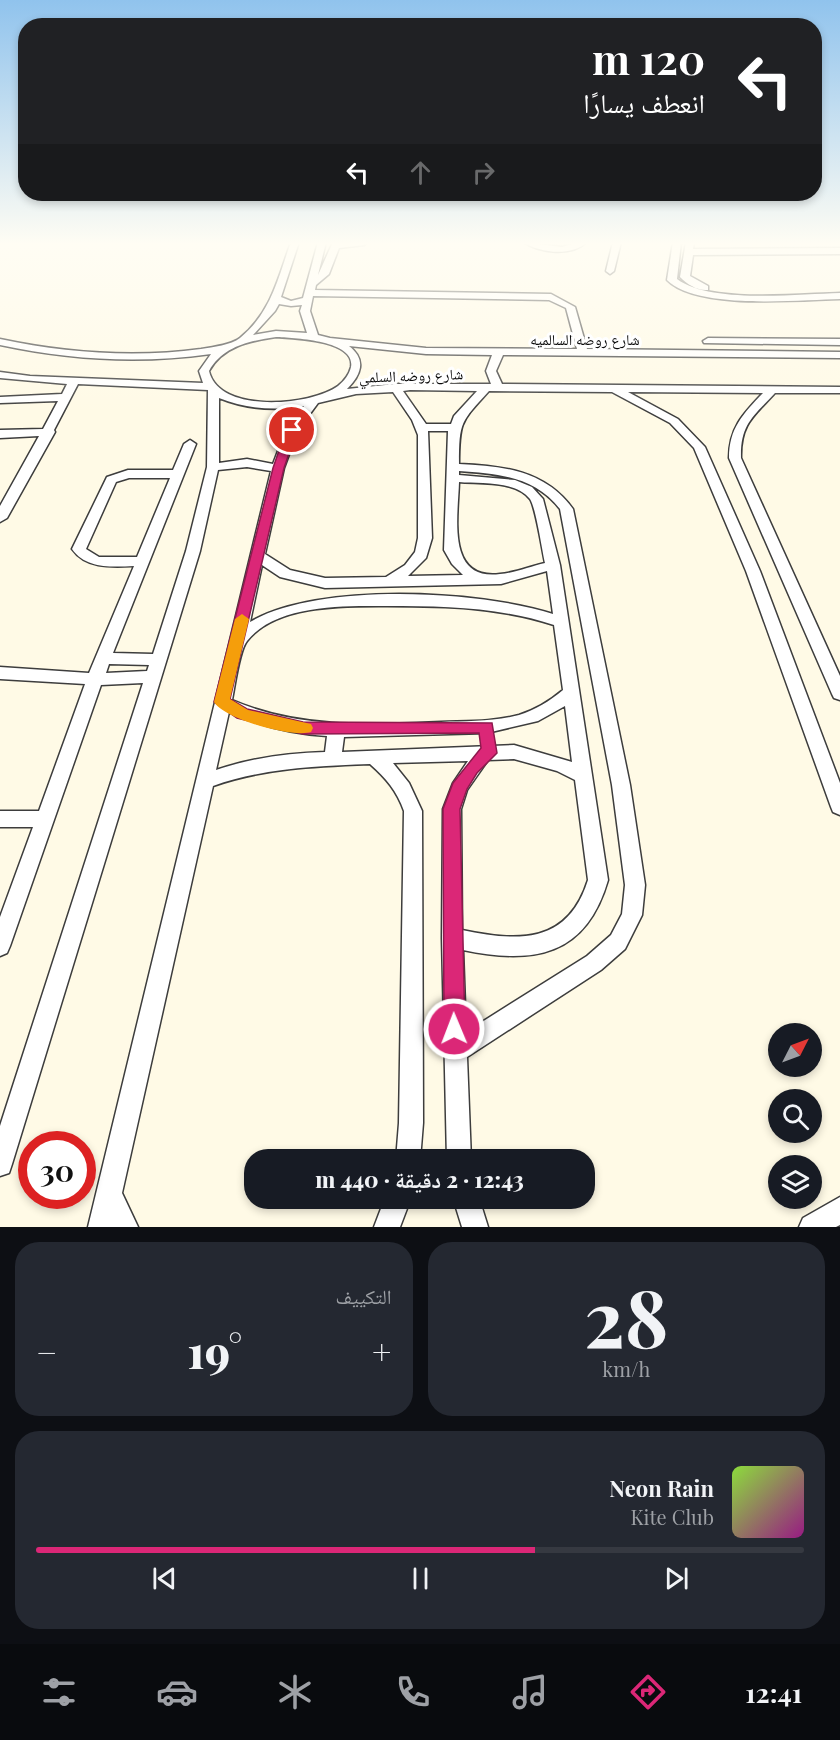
<!DOCTYPE html>
<html lang="ar">
<meta charset="utf-8">
<style>
:root{--surface:#171b24;--page:#242831;--text:#f1f3f6;--muted:#9ea1a6;--line:#363941;--accent:#db2777}
body{margin:0;font-family:"Playfair Display","Noto Naskh Arabic",serif;background:var(--page);color:var(--text);direction:rtl;height:100vh;display:flex;flex-direction:column;font-size:22px;white-space:nowrap}
*{box-sizing:border-box;margin:0}
p{font-size:20px;color:var(--muted)}
.icon{flex:none;width:33px;height:33px;fill:none;stroke:currentColor;stroke-width:2;stroke-linecap:round;stroke-linejoin:round}
.map{position:relative;height:1227px;overflow:hidden;direction:ltr}
.details{display:flex;flex-direction:column;gap:15px;padding:15px;background:#0d0f14;flex:1}
.details>*{flex:none}
.banner{position:absolute;left:18px;top:18px;width:804px;height:183px;border-radius:24px;box-shadow:0 3px 9px #0003;direction:rtl;background:#202124;color:#fff;overflow:hidden}
.needle{width:39px;rotate:48deg}
.buttons{position:absolute;left:768px;top:1023px;display:grid;gap:12px}
.buttons a{display:grid;place-items:center;width:54px;height:54px;border-radius:50%;background:var(--surface);box-shadow:0 3px 9px #0003;font-size:30px}
.speed{position:absolute;left:18px;top:1131px;display:flex;gap:12px;font-size:30px;font-weight:700;text-align:center}
.speed>*{display:grid;place-content:center;width:78px;height:78px;border-radius:50%;background:var(--surface);box-shadow:0 3px 9px #0003;line-height:1}
.speed .limit{border:9px solid #d22;background:#fff;color:#111}
.pin{position:absolute;display:grid;place-items:center;width:51px;height:51px;color:#fff;margin:-26px;border:3px solid #fff;border-radius:50%;box-shadow:0 2px 6px #0007}
.me{position:absolute;width:66px;margin:-33px;rotate:359deg;stroke-linejoin:round;filter:drop-shadow(0 0 4px #0008)}
.turn{display:flex;align-items:center;gap:21px;height:126px;padding:0 18px;font-size:27px}
.turn .icon{width:78px;height:78px;stroke-width:2.5}
.turn b{display:block;font-size:42px;line-height:51px}
.lanes{display:flex;align-items:center;height:57px;padding:0 18px;background:#0003;justify-content:center;gap:30px;direction:ltr}
.lanes .off{opacity:.35}
.big{font-size:45px;font-weight:800;line-height:1.1}
.details .widget{flex:1;display:flex;flex-direction:column;justify-content:center;gap:9px;min-width:0;padding:0 21px;border-radius:24px;background:var(--page)}
.details .dial{align-items:center;gap:0}
.dial b{font-size:78px;line-height:1}
.song{display:flex;align-items:center;gap:18px}
.cover{width:72px;height:72px;border-radius:9px;background:linear-gradient(135deg,hsl(90 70% 55%),hsl(310 70% 35%))}
.played{height:6px;border-radius:3px;background:linear-gradient(90deg,var(--accent) 65%,var(--line) 65%)}
.keys{display:flex;justify-content:space-around;direction:ltr}
.heat{display:flex;justify-content:space-between;align-items:center;font-size:33px;direction:ltr}
.details .tiles{flex:1;display:grid;gap:15px;grid-template-columns:1fr 1fr}
.widget:last-child{grid-column:span 2}
.trip{position:absolute;left:244px;top:1149px;width:351px;height:60px;border-radius:24px;background:var(--surface);box-shadow:0 3px 9px #0003;font-weight:800;line-height:60px;text-align:center;direction:rtl}
.menu{display:flex;height:96px;justify-content:space-around;align-items:center;background:#090b0e;color:var(--muted)}
.menu .icon{width:42px;height:42px}
.menu .active{color:var(--accent)}
.menu b{font-size:27px;color:var(--text)}
.map>svg:first-child{display:block}
.lines{fill:none;stroke-linecap:round;stroke-linejoin:round}
.minor-casing{stroke:#3d3d3d;stroke-width:3}
.minor{fill:#fff;fill-rule:evenodd}
.route{fill:#db2777;stroke:#8e194d;stroke-width:1.5}
.slow{fill:#f59e0b}
.labels{text-anchor:middle;dominant-baseline:central;stroke-width:6;stroke-linejoin:round;paint-order:stroke}
.far-street-label{font-size:15px;fill:#0a0a0a;stroke:#fff}
</style>
<div class="map">
<svg width="840" height="1227" viewBox="0 0 840 1227">
<rect width="100%" height="100%" fill="#fffae6"/>
<g class="lines">
<g class="minor-casing">
<path id="minor" d="M291,242h8l-18,55 10,4 12,-3 15,-56h8l-8,33 15,-33h35l-4,3 -25,3 -10,26 -13,11 -1,5 236,4 24,13 12,42 253,3v6l-337,-3 -7,16 6,13 338,3v6h-65c-21,23 -35,31 -34,65l99,218v24l-6,-2 -2,-4 -103,-236c0,-30 14,-44 34,-65l-135,-1 50,27 27,28 55,124 80,212v32l-7,-3 -2,-5 -85,-236 -52,-123 -24,-25 -58,-31 -123,-1c-28,31 -30,30 -30,73 44,2 86,6 114,45l57,276 15,100 -3,30 -17,34 -24,21 -134,87 4,103h-24l-5,-222 1,-129 10,-26 15,-22 -75,2 16,20 13,28 1,312 -3,37h-24l3,-37 5,-312c-7,-20 -18,-33 -34,-47 -53,2 -106,4 -157,22l-91,407 16,34h-50l183,-756 -24,-4 -29,3 -18,81 -188,613 -3,9 -9,3v-50l143,-443 -42,2 -91,261 -3,7 -7,3v-39l33,-90h-33v-16h39l46,-127 -85,-5v-12l89,6 45,-107c-23,1 -48,3 -62,-17l35,-72 21,-7h45l11,-26 6,-4 6,4 -83,209 40,1 33,-103 21,-84 1,-77 -130,-6 -24,46 1,2 -48,86 -7,4v-16l39,-70 -39,2v-8l43,-1 15,-28 -58,2v-6l62,-3 5,-10 -67,-6v-6l30,4 173,7 -4,-12 12,-17c-71,10 -141,6 -211,-9v-6c66,14 134,19 201,10 12,-2 30,-4 39,-11 31,-25 38,-60 51,-96zM313,296l236,4 17,8 11,41 -151,-1 -96,-10 -12,-3 -8,-24zM279,304l12,2 11,-1 -2,6 7,22 -31,-2 -23,4 22,-24zM276,337c17,1 80,3 75,30 -2,8 -7,14 -13,19 -28,20 -119,28 -129,-15 14,-25 41,-30 67,-34zM349,346l77,8 66,1 -6,16 5,13h-96l-48,5c14,-14 20,-29 2,-43zM403,391l7,-1 67,1 -23,25 -3,8h-25zM393,392l19,28 6,15v103l-3,14 -10,13 -19,12 -61,1 -35,-8 -25,-16 19,-86 14,-38 20,-27 38,-9zM219,398c27,11 57,13 85,8l-18,24 -13,34 -26,-5 -28,4zM428,431h20l-4,119 8,14 11,11 -55,1 18,-18 6,-20zM459,471c39,3 75,5 101,38l52,276 13,100 -3,29 -11,21 -24,21 -121,76 -3,-82c71,15 123,6 145,-70l-48,-315 -17,-66 -11,-12 -17,-7 -56,-5zM129,478h41l-33,79h-38l-13,-8 30,-67zM459,482c20,2 56,-2 71,17 6,9 12,51 15,64 -14,3 -30,10 -45,11 -54,7 -42,-57 -41,-92zM262,565l18,12 45,11 176,-4 46,-13 6,43c-74,-24 -236,-32 -303,8zM387,606c57,0 112,1 167,19l9,65c-13,11 -28,20 -44,25 -26,7 -52,6 -78,7 -71,3 -143,7 -209,-22 3,-14 7,-49 15,-59 29,-37 98,-35 140,-35zM109,664l40,1 -2,6 -41,2zM565,706l7,56 -58,-17 -172,7 2,-15 143,-4 51,-12zM229,712c31,14 64,22 98,24l-2,16c-36,1 -74,6 -109,18zM514,759l43,12 18,9 13,100c-20,64 -69,62 -126,50l-1,-121 6,-19 21,-30z
M523,242l39,5 16,-5h9c-16,15 -47,11 -64,0z
M613,242h8l-7,29 -4,3 -4,-3z
M673,242h8l-4,37c33,25 121,15 163,14v6c-41,1 -144,11 -173,-19z
M686,242h8l-1,7 147,-1v6l-147,1 -3,21 18,10v4c-10,1 -20,-5 -28,-13z
M708,338l132,1v6l-136,-2 -1,-2z
M840,1197v28l-4,2h-37l4,-9z
M385,1198h26l-11,29h-26z
M453,1198h26l9,29h-26z"/>
</g>
<use href="#minor" class="minor"/>
</g>
<linearGradient id="sky" x2="0" y2="1"><stop stop-color="#90c3ed"/><stop offset="0.59" stop-color="#fffdf4"/><stop offset="1" stop-color="#fffdf4" stop-opacity="0"/></linearGradient>
<rect width="840" height="413" fill="url(#sky)"/>
<path class="route" d="M292,427l5,3 -13,38 -54,231 17,10 56,13 189,1 5,30 -20,20 -10,16 -7,20 5,220 -3,7 -8,3 -7,-3 -3,-7 -1,-220 10,-26 28,-35 -2,-15 -176,1 -66,-16 -23,-16 59,-234 13,-38z"/>
<path class="slow" d="M242,614l7,5 -19,80 18,11 63,14 2,4 -2,4c-19,6 -87,-13 -97,-30l21,-83z"/>
<g class="labels">
<g class="far-street-label">
<text x="585" y="339">شارع روضه السالميه</text>
<text transform="translate(411 375) rotate(-2)">شارع روضه السلمي</text>
</g>
</g>
</svg>
<div class="buttons">
<a><svg class="needle" viewBox="-14 -14 28 28"><path d="M0-13l5 13h-10z" fill="#e53935"/><path d="M0 13l5-13h-10z" fill="#9ea1a6"/></svg></a>
<a><svg class="icon" aria-label="search" viewBox="0 0 24 24"><circle cx="10" cy="10" r="6"/><path d="M15 15l6 6"/></svg></a>
<a><svg class="icon" aria-label="layers" viewBox="0 0 24 24"><path d="M12 4l9 5-9 5-9-5zM3 14l9 5 9-5"/></svg></a>
</div>
<div class="speed"><div class="limit">30</div></div>
<div class="pin" style="left:292px;top:430px;background:#d93025"><svg class="icon" aria-label="arrive" viewBox="0 0 24 24"><path d="M6 21V4h12l-3 4 3 4H6"/></svg></div>
<svg class="me" style="left:454px;top:1029px" viewBox="-20 -20 40 40"><circle r="17" fill="#db2777" stroke="#fff" stroke-width="3"/><path d="M0-11L8 9 0 5-8 9z" fill="#fff"/></svg>
<div class="trip">12:43 · 2 دقيقة · 440 m</div>
<div class="banner">
<div class="turn"><svg class="icon" aria-label="left" viewBox="0 0 24 24"><path d="M17 20v-9H6M10 6l-5 5 5 5"/></svg><div><b>120 m</b>انعطف يسارًا</div></div>
<div class="lanes"><svg class="icon" aria-label="left" viewBox="0 0 24 24"><path d="M17 20v-9H6M10 6l-5 5 5 5"/></svg><svg class="icon off" aria-label="ahead" viewBox="0 0 24 24"><path d="M12 20V5M6 11l6-6 6 6"/></svg><svg class="icon off" aria-label="right" viewBox="0 0 24 24"><path d="M7 20v-9h11M14 6l5 5-5 5"/></svg></div>
</div>
</div>
<section class="details">
<div class="tiles">
<div class="widget dial"><b>28</b><p>km/h</p></div>
<div class="widget"><p>التكييف</p>
<div class="heat"><a>−</a><b class="big">19°</b><a>+</a></div>
</div>
<div class="widget">
<div class="song"><i class="cover"></i><div><b>Neon Rain</b><p>Kite Club</p></div></div>
<div class="played"></div>
<div class="keys"><svg class="icon" aria-label="previous" viewBox="0 0 24 24"><path d="M18 5L8 12l10 7zM5 5v14"/></svg><svg class="icon" aria-label="pause" viewBox="0 0 24 24"><path d="M8 5v14M16 5v14"/></svg><svg class="icon" aria-label="next" viewBox="0 0 24 24"><path d="M6 5l10 7-10 7zM19 5v14"/></svg></div>
</div>
</div>
</section>
<nav class="menu">
<b>12:41</b>
<svg class="icon active" aria-label="directions" viewBox="0 0 24 24"><path d="M12 3l9 9-9 9-9-9zM9 14v-3h6M13 9l2 2-2 2"/></svg>
<svg class="icon" aria-label="music" viewBox="0 0 24 24"><path d="M9 18V5l10-2v13"/><circle cx="6" cy="18" r="3"/><circle cx="16" cy="16" r="3"/></svg>
<svg class="icon" aria-label="phone" viewBox="0 0 24 24"><path d="M5 4h4l2 5-3 2q2 4 5 5l2-3 5 2v4C11 20 4 13 5 4z"/></svg>
<svg class="icon" aria-label="climate" viewBox="0 0 24 24"><path d="M12 3v18M4 7l16 10M4 17L20 7"/></svg>
<svg class="icon" aria-label="car" viewBox="0 0 24 24"><path d="M5 17H2v-5l4-1 3-4h7l3 4 3 1v5h-3M9 17h6M6 11h13"/><circle cx="7" cy="17" r="2"/><circle cx="17" cy="17" r="2"/></svg>
<svg class="icon" aria-label="filters" viewBox="0 0 24 24"><path d="M4 7h16M4 17h16"/><circle cx="9" cy="7" r="2"/><circle cx="15" cy="17" r="2"/></svg>
</nav>
